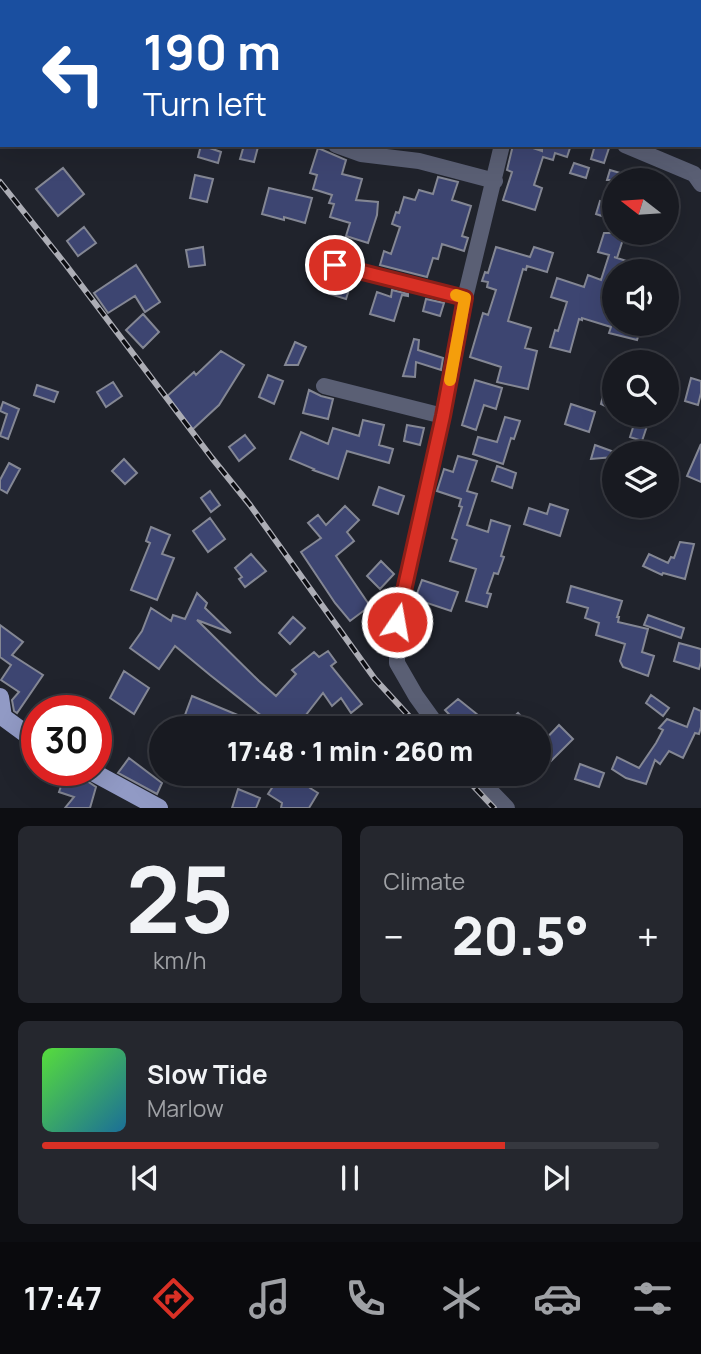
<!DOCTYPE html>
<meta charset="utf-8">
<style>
:root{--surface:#181a21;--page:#25272e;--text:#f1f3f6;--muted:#9fa1a5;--line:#36383f;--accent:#d93025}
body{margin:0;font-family:Manrope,sans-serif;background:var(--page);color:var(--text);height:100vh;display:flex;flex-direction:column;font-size:26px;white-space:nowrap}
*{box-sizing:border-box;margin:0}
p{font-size:23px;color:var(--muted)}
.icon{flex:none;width:38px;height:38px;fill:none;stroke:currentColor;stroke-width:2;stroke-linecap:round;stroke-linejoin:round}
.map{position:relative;height:808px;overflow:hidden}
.sheet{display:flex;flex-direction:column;gap:18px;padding:18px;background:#0d0e12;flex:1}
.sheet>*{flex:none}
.banner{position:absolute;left:0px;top:0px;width:702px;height:147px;box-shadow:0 7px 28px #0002,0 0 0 2px var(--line);background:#1a4fa0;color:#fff;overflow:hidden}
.needle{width:46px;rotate:287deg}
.controls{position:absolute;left:602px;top:168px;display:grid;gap:14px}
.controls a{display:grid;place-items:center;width:77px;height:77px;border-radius:50%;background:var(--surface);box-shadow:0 7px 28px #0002,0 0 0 2px var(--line);font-size:35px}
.speed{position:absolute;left:21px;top:695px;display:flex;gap:14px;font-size:35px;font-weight:700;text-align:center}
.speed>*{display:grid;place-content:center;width:91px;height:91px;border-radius:50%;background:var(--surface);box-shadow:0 7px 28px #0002,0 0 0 2px var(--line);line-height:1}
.speed .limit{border:10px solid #d22;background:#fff;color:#111}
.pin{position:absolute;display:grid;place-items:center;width:60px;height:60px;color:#fff;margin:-30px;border:4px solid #fff;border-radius:50%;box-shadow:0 2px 7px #0007}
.me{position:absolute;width:77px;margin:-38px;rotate:12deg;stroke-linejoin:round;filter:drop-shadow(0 0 5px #0008)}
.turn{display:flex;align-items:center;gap:24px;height:147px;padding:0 28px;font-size:32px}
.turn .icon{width:91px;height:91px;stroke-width:2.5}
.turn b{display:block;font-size:49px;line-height:60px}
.big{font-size:52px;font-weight:800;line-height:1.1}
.sheet .widget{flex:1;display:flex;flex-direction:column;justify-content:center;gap:10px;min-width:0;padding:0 24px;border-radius:10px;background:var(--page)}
.sheet .dial{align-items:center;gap:0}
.dial b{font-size:91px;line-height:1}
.song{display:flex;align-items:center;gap:21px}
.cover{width:84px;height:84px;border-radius:10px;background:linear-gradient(135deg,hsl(110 70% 55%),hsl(200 70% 35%))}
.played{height:7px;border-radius:4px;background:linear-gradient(90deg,var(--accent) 75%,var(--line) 75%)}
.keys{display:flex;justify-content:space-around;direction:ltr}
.heat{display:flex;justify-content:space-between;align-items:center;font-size:38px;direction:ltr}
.sheet .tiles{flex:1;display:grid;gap:18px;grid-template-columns:1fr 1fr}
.widget:last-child{grid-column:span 2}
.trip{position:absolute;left:149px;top:716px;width:402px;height:70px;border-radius:35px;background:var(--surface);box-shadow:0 7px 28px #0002,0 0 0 2px var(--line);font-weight:800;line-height:70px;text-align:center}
.dock{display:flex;height:112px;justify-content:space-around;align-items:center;background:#0a0a0d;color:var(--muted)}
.dock .icon{width:49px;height:49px}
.dock .active{color:var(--accent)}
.dock b{font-size:32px;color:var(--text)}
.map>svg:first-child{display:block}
.building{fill:#3d4571;stroke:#848794;stroke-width:2}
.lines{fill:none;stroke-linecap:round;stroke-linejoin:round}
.minor{stroke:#5a5f74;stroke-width:16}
.major{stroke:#919ac5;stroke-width:18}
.rail-casing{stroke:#acadb5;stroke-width:6}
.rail{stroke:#0b0c11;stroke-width:3.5;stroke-dasharray:10;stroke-linecap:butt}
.route-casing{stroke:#8d1f18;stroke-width:18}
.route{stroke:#d93025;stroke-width:12}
.slow{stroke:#f59e0b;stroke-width:12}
</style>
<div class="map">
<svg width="701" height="808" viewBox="0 0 701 808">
<rect width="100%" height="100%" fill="#20232c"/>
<path class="building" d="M201,145l20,7 -3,11 -20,-6z
M244,145l14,2 -4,15 -14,-3z
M513,145h11l18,6v-2l-6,-2 1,-2h34l-4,12 -12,-4 -2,7 -10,-3 -9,28 8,3 -7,22 -32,-10 9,-28 -5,-2z
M595,145h15l-6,18 -13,-4z
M318,148l28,12 -4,14 20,5 -6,21 22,2 -1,13 -9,28 -22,-7 4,-13 -20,-6 4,-13 -5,-1 3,-8 -19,-6 4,-14 -7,-2z
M574,163l15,5 -3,10 -16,-5z
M63,168l21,26 -26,22 -22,-27z
M610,170l27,8v2h-30z
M195,175l18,4 -6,23 -17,-4z
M438,177l20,5 -6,18 19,6 -9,30 6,2 -4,13 -22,-7 -4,15 -5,-1 -6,19 -47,-12 4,-14 7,3 9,-27 -8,-3 4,-12 3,1 5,-16 11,3 4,-10 14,4z
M269,188l43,10 -7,25 -21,-6v3l-22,-6z
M600,201l14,4v15l-18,-6z
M84,227l12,16 -18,13 -11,-15z
M604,233h21l-8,25 -3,-1 38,12 -1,2h-37v25l-6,21 6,1v6h28l-5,16 -28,-7 2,-6 -29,-9v2l-3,-1 -9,33 -20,-5 5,-17 3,1 9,-29 -16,-5 6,-19 27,9 4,-12 13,5 8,-25 -11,-3z
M203,247l2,18 -16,2 -3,-17z
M496,247l34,10 4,-10 19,6 -6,19 -20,-6 -1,4 -3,-1 -15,52 23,7 -6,20 12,3 -9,38 -31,-7 4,-15 -31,-10 13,-44 5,2 8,-25 -9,-3 1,-5 -6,-1 3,-9 3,1z
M136,265l24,37 -15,10 -10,-16 -27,17 -14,-20z
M332,275l20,5 -6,19 -19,-6z
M392,290l16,4v2l-6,-1 -8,26 -24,-7 7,-22 14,5z
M426,299l18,4 -4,13 -17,-5z
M143,314l16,18 -16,16 -17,-18z
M414,339l5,1 -1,10 25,8 -2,12 -25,-8 -1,15 -12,-1z
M295,342l11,5 -8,18h-13z
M221,351l23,14 -25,40 -27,25 -27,-32 29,-26 2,3z
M268,375l15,6 -9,23 -15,-7z
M608,375l6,2 -3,32 -10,-5z
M691,378l10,3v12l-3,12 -13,-4z
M475,380l27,8 -6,21 -12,-4 -8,25 -14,-5z
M113,382l9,14 -16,11 -9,-15z
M37,385l21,7 -4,10 -20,-7z
M309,390l12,6 12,3 -5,20 -25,-6z
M3,402l16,7 -11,30 -8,-3 7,-22 -7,-3z
M571,404l24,8 -6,20 -24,-8z
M637,415h10l-2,7 3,1 -6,18 -12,-4z
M505,417l15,4 -6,18 -3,-1 -8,26 -30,-10 5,-17 19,5z
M363,420l21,5 -5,20 14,4 -4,14 -42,-12 -9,28 -25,-9 1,-1 -24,-10 11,-27 27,12 5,-16 26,8z
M407,425l17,3 -4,17 -16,-4z
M245,435l10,13 -16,13 -10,-14z
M701,444v38l-14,-6z
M595,445l22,8h-3v4l-23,2z
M458,456l19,5 -10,30 10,3 -10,31 21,7 3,-12 19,6 -9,30 3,1 -6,17 -4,-1 -7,20 4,1 -4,13 -21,-6 10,-32 -26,-8 7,-21 -5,-2 10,-31 -3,-1 2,-7 -24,-8 7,-22 9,3z
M124,459l13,14 -12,11 -13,-13z
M9,463l11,6 -13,24 -7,-4v-9z
M497,466l19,7 -4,15 -20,-7z
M379,487l25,9 -6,18 -25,-9z
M210,491l10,14 -9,7 -10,-14z
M550,504l18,6 -8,26 -36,-12 5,-16 18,6z
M345,506l14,14 -12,12 7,9 -18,15 34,50 -20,15 -15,-18 -34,-51 20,-14 -13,-15 10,-8 8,10z
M210,518l15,21 -17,13 -15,-21z
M151,527l19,8 -8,19 12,4 -17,42 -26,-10 19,-47 -4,-2z
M680,542l14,2 -9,35 -22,-6 -1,2 -19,-9 6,-12 19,9 3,-6 3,1z
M251,554l15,17 -21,16 -6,-8 3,-2 -7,-9z
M381,561l13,13 -14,15 -13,-13z
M422,580l36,12 -7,19 -36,-12z
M571,586l51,15 -5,16h2l-1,5 30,7 -6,23 12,4 -6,20 -25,-9 -3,-6 5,-17 -29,-9 3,-12 -14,-5 3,-10 -21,-6z
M197,593l10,10 -2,5 26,25 -34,-13 62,61 17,15 20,-22 -4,-4 22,-18 5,5 9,-6 8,11 -5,4 31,38 -11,9 -10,-15 -9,8 -9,-13 -21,27 -2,-2 -5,10h-18l-67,-53 -35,-29 -16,23 -29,-21 12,-17 9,-23 20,13 2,-6 12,4z
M648,615l36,13 -3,10 -37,-13z
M293,617l12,11 -15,16 -11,-11z
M0,625l23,17 -11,13 31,20 -26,38 -3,-2 -2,-11 7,-8 -18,-12 10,-15 -11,-8z
M679,643l22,6v13l-2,7 -25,-8z
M124,671l25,17 -15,26 -24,-16z
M651,695l18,13 -6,8 -17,-13z
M192,696l77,32h-55l-29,-13z
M458,699l20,16 -13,13h-3l-17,-18z
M694,708l7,3v16l-2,7 -4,-1 -12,25 -14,-7 -9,13 -5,-4 -9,24 -20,-6 -14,-9 5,-12 22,11 17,-25 7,-13 -4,-2 8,-9 20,8z
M518,713l14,15h-30z
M559,725l14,14 -28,28 -6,-6v-15z
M129,758l33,25 -5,11 -39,-21z
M580,764l24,9 -5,14 -24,-8z
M66,772l15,5 15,10 -6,21h-25l9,-11 -15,-5z
M281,774h37l-8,14 8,5 -9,15h-28l1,-5 -14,-9z
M238,789l22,9 -4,10h-24z"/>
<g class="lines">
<path class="minor" d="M494,0l8,2
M184,2v-2
M532,2v-2
M336,145l25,9 58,7 76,20
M625,145l69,29 7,10
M336,265l129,33
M324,386l119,30
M439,728l-23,-32 -19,-33v-40l46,-207 22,-118 37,-153
M474,774l33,34"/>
<path class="major" d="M0,697l3,20 34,25
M89,770l70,38"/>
<g class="rail-casing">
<path id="rail" d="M0,182l66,83 146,193 38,47 125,174 45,49
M462,774l32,34"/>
</g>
<use href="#rail" class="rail"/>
</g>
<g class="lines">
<g class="route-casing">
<path id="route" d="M335,265l130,33 -22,118 -46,206"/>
</g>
<use href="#route" class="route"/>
<path class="slow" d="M450,380l15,-82 -9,-3"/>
</g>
</svg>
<div class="controls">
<a><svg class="needle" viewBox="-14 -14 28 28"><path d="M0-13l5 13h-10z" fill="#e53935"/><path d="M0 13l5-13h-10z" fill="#9fa1a5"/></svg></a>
<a><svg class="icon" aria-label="sound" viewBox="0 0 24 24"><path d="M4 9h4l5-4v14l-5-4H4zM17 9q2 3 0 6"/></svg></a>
<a><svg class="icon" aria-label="search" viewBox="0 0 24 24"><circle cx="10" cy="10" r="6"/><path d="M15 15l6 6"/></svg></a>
<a><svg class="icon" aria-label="layers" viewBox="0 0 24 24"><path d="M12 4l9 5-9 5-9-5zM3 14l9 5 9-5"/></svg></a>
</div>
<div class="speed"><div class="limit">30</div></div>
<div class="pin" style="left:335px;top:265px;background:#d93025"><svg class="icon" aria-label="arrive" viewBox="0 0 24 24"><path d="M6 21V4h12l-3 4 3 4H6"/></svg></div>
<svg class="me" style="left:397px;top:622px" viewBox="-20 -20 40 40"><circle r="17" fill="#d93025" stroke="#fff" stroke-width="3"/><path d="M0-11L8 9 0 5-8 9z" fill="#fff"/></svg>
<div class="trip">17:48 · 1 min · 260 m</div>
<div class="banner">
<div class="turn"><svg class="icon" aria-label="left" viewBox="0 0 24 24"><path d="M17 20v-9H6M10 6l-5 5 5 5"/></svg><div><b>190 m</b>Turn left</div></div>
</div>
</div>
<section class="sheet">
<div class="tiles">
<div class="widget dial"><b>25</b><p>km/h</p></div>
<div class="widget"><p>Climate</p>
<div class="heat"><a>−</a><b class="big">20.5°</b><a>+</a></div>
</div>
<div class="widget">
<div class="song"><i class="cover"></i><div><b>Slow Tide</b><p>Marlow</p></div></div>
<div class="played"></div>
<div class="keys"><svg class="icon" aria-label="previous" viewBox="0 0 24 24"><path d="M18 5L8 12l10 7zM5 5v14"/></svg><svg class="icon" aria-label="pause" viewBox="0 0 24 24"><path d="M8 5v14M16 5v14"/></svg><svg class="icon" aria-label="next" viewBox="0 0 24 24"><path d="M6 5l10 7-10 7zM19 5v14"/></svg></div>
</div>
</div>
</section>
<nav class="dock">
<b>17:47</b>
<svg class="icon active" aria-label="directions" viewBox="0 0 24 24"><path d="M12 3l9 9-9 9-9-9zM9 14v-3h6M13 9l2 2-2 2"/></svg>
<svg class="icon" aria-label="music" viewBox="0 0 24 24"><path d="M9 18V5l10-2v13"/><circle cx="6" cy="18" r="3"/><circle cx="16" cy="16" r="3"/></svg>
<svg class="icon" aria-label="phone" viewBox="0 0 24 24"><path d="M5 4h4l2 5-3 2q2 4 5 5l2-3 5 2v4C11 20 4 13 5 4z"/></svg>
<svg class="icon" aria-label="climate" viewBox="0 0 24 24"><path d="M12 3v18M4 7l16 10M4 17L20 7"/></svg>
<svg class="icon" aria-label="car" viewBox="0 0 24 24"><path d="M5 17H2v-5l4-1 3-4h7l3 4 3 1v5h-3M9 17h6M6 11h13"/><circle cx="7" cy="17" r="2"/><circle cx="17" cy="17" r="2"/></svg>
<svg class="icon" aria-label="filters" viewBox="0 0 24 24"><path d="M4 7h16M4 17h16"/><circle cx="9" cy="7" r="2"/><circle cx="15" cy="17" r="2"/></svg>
</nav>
